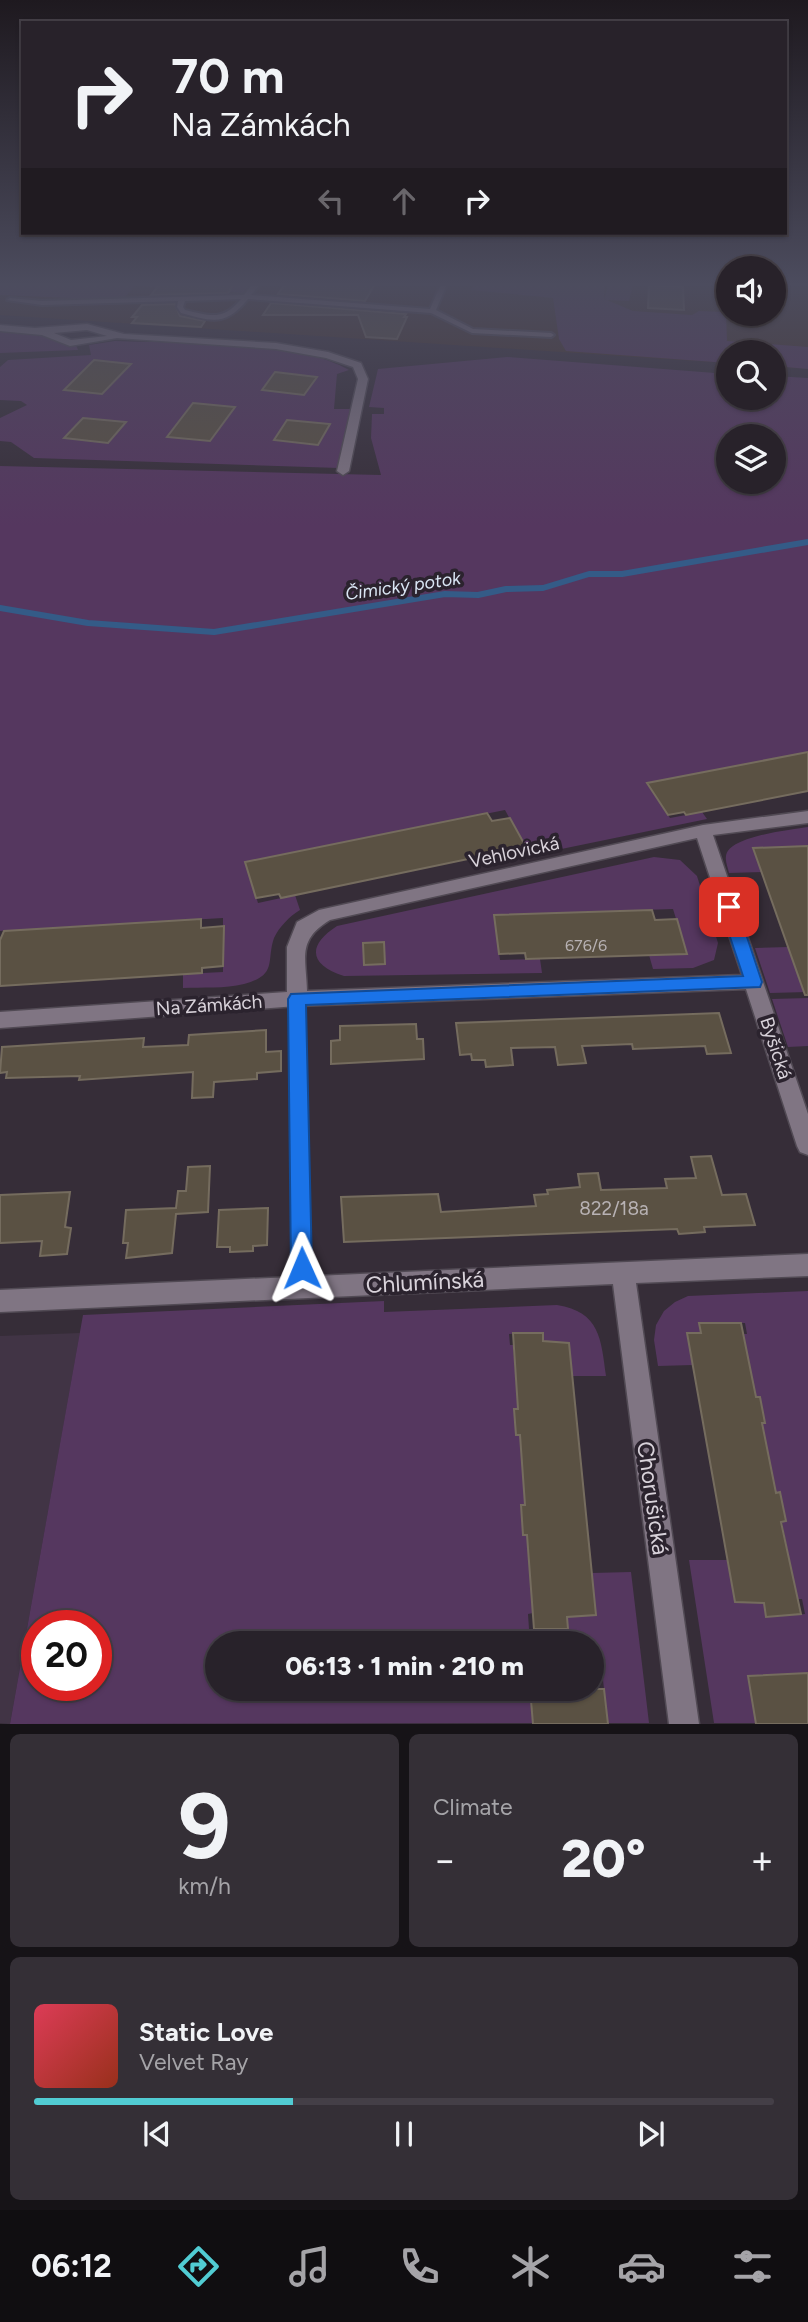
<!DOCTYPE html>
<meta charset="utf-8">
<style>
:root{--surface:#28222a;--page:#342f36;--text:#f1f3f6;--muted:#a5a4a8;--line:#443f47;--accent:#51ccd3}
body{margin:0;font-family:Figtree,sans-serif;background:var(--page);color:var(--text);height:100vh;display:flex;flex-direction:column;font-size:26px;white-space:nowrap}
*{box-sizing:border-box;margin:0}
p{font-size:23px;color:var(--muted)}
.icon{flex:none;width:38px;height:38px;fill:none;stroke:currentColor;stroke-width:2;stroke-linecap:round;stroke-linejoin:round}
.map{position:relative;height:1724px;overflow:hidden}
.drawer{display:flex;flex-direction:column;gap:10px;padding:10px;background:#161317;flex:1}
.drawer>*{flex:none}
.banner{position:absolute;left:21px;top:21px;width:766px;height:214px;border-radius:0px;box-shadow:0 2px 5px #0004,0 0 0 2px var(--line);background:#28222a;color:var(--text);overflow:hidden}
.controls{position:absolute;left:716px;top:256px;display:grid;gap:14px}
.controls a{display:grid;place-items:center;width:70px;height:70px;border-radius:50%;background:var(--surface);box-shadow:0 2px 5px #0004,0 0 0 2px var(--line);font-size:35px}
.speed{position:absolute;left:21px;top:1610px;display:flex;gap:14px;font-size:35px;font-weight:700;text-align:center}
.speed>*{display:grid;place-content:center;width:91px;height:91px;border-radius:50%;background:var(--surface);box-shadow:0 2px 5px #0004,0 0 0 2px var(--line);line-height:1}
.speed .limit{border:10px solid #d22;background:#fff;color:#111}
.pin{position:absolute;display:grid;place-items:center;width:60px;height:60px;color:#fff;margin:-30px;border-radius:14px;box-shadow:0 4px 10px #0006}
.me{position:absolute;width:77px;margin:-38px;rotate:359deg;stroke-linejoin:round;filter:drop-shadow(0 0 5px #0008)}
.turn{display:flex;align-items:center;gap:24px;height:147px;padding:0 35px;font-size:32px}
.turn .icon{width:91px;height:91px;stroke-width:2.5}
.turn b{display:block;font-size:49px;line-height:60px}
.lanes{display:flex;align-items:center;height:66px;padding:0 35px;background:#0003;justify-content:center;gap:35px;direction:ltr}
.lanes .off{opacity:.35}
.big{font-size:52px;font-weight:800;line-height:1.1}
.drawer .widget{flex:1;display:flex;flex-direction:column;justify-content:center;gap:10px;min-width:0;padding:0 24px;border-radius:10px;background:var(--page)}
.drawer .dial{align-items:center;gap:0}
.dial b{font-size:91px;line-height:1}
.song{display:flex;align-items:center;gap:21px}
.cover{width:84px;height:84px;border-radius:10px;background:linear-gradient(135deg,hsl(350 70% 55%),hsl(10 70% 35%))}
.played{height:7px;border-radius:4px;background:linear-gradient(90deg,var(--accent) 35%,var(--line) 35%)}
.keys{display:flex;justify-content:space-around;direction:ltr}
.heat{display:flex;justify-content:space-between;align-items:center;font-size:38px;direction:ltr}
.drawer .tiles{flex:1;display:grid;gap:10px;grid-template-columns:1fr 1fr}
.widget:last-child{grid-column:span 2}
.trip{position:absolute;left:205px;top:1631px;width:399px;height:70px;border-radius:35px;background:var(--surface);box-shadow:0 2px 5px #0004,0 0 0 2px var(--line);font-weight:800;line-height:70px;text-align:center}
.tabs{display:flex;height:112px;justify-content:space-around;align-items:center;background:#100e11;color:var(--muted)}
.tabs .icon{width:49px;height:49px}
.tabs .current{color:var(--accent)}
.tabs b{font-size:32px;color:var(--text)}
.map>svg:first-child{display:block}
.built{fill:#413445}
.medical{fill:#46332b}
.green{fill:#55375f;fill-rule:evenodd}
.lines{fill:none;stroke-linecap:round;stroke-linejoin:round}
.stream{stroke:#345b87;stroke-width:6}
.building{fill:#5a5143;stroke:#756c5e;stroke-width:2}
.service-casing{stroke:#514a54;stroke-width:4}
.minor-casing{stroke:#514a54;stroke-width:3}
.service{fill:#807583;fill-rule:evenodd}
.minor{fill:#807583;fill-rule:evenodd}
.route{fill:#1a73e8;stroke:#114b97;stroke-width:2}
.labels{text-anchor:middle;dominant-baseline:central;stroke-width:7;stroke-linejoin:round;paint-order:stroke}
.number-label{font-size:16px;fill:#b8b2b4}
.far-water-label{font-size:18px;font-style:italic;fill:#dae6f4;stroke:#2b232e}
.street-label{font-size:19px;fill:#d8d2da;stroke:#2b232e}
.near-number-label{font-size:19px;fill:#b8b2b4}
.near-street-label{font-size:23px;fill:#d8d2da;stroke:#2b232e}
</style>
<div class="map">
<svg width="808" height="1724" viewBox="0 0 808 1724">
<rect width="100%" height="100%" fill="#362d38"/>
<path class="built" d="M80,1333l-70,391 -10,-1v-387z"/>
<path class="medical" d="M0,284h728v29h46v-29h34v85l-34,-3v-14h-46v11l-728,-48z"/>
<path class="green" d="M0,284h160l68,7 5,-6 -6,-1h22l-6,9 -108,-7 -13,14 -122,-5z
M474,284h131l-1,16 4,-16h25l-4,17 -22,-1 26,11 59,4 7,-4 27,1 1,29 81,6v22l-34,-3v-14h-46v11l-162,-12 -7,-12 -6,-41 -82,-8z
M0,331l40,4 36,10 2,5 -78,3z
M115,341c66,3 177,-3 234,29l-12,4 -3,35h21l-16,59 -305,-10 -23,-16 -11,-1v-23l27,-13 -6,-4 -21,-1v-33l8,-7 83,-5 -2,-10zM275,373l41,4 -12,17 -41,-4zM193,404l41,4 -24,33 -42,-4zM83,418l42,4 1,1 -18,20 -43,-5z
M507,357l221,17v23h46v-21l34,2v374l-161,31 23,35 32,-6 5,7 -209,43 -5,-8 32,-7 -20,-37 -260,52 13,41 37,-8 5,15c-10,6 -21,17 -26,28 -8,23 4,37 -30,46 -19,5 -42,3 -61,4v-14l40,-2v-54l-223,13v-465l381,9 -10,-37 1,-24h12v-6l-15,-1 9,-38zM728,436h46v45h-46z
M808,827v24l-2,-5 -53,2 9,24 -33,1c-1,-5 -4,-12 -3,-17 2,-20 64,-26 82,-29z
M654,857l26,3 17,16 21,67 -4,17 -21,8 -40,1 -4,-14 38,-1 -14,-45 -179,6 6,45 40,-1 2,14 -198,3c-34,-11 -38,-30 -7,-50z
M788,947l10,28h10v17l-38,1 -15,-45z
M808,998v48l-20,1 -16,-48z
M808,1291v382l-60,3 8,47h-42l-25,-163h38l8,41h28l6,16 36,-3 -3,-15h-5l-15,-77 -3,-30 -4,1 -14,-70 4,-1 -5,-25h-4l-13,-63h4l-2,-11h-46l2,10h-14l6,32 -35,1 -4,-26 2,-15 8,-14 11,-9 13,-6z
M384,1301v11l173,-7c43,7 44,34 49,71h-34l-17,-34 -11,1 -4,-11 -31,2 1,11h3l5,64h-4l2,26h4l5,70 -4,1 2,28 4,1 6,78 -5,1 1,15 37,2 1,-16h29l-4,-42 39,-1 18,151h-41l-5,-43h-11v-37h-375v46h313l3,34 -523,1 73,-409zM37,1626h59v59h-59z"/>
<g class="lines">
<path class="stream" d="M0,608l88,15 126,9 231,-38 33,1 28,-6 37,-1 46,-14h33l186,-32"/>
</g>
<path class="building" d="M160,284h74l-6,9 -77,2z
M285,284h90l-10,17 -87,-7z
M649,285l34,2 1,23 -36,-2z
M271,303l135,11 -2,3h3l-10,22 -31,-2 -8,-22h-95z
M175,304l5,12 25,5 -4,6 -69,-4 5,-6h-5l10,-12z
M94,360l37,4 -29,30 -38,-4z
M275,372l42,5 -13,18 -42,-5z
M193,403l42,4 -25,34 -43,-4z
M83,418l43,4 -18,21 -44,-5z
M287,420l43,4 -12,21 -44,-5z
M808,752v39l-122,24 -2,-3 -16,3 -21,-32z
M487,813l5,8 18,-3 16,29 -245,51 -2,-4 -23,4 -11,-36z
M808,846v149h-3l-52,-147z
M652,910l3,10 22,-1 10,35 -161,5 -1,-6 -26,1 -5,-39z
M201,919v9l23,-2 -1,40 -21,2v5l-202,13v-46l4,-9z
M384,942l1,22 -21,1 -1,-22z
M719,1013l12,40 -24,1 -2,-8 -72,3 -1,-5 -50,2 4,17 -28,2 -3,-18 -44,1 2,17 -27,2 -1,-7h-13l-1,-6 -11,1 -4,-32z
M416,1024l1,15h6l1,20 -93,5v-23l9,-1v-14z
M266,1030v22l15,-1v20l-24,2v6l-43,3 -1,15 -21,1 1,-26 -114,8 1,-4 -74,2 1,-6 -7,1 2,-26 142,-9 -1,9 45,-2 1,-10z
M711,1156l11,39 24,-1 9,31 -51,2 1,5 -26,2 -2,-5 -333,13 -3,-45 97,-3 3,18 95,-6 -2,-11 14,-1 -1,-4 33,-3 -2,-13 20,-1 3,17 66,-2 -2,-9 31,-1 -5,-21z
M210,1166l-2,46 -32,2 -4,39 -46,5 2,-15h-5l3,-33 50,-2 2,-17h8l2,-24z
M70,1192l-5,35 6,1 -4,26 -27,2 2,-15 -42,2v-48z
M268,1208l-1,37 -14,1v5l-23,1v-5h-13l2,-37z
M699,1323h42l15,74h4l5,26h-3l14,70 4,-1 6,29 -5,1 20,92 -35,3 -2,-14 -29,-1 -48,-269h14z
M513,1333h30v8l26,2 27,272 -29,2 1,12h-34l-7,-94h-4l-2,-30h4l-5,-70h-4l-2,-26h4z
M808,1673v51h-52l-8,-48z
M530,1689h74l4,35h-75z"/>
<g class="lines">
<g class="service-casing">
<path id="service" d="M253,284h7l-9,11 179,14 11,-25h6l-11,26 37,19 78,4 3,2 -3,2 -79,-4 -41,-20 -183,-14c-23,28 -36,22 -67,14l-4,-6 1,-6 -136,4 -35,-5 3,-2 32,3 202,-6zM241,299c-18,22 -30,17 -56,11l-2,-3 2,-6z
M297,994l5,1 2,4 5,269 -2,5 -6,2 -6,-2 -2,-5 -3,-269 2,-4z"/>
</g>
<g class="minor-casing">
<path id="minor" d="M87,324l37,10 152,9 52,9 33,11 7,16 -19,92 -6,4 -6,-4 21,-92 -5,-12 -27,-9 -50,-9 -159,-11 -47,8 -28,-11 -42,-4v-6l35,3zM87,330l20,6 -36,4 -17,-7z
M808,811v12l-95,12 95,279v41l-8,-3 -3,-6 -51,-157 -449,17 -297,22v-16l287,-20v-45l10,-25 22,-12 384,-85zM697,838l45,137 -435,16c-1,-34 -10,-51 23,-71z
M808,1254v22l-172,7 63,441h-30l-56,-440 -613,28v-22z"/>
</g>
<use href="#service" class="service"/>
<use href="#minor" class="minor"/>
</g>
<linearGradient id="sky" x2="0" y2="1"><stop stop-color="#1e191f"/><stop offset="0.54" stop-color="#4c4c5e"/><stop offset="1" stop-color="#4c4c5e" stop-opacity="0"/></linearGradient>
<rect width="808" height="526" fill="url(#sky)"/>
<path class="route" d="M729,901l8,6 25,75 -2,5 -454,18 6,263 -3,7 -7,2 -8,-2 -3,-7 -3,-269 3,-5 452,-18 -23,-69z"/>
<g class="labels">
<g class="number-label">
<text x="586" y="945">676/6</text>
</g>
<g class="far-water-label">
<text transform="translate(403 586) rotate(-8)">Čimický potok</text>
</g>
<g class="street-label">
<text transform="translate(514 852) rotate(-12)">Vehlovická</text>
<text transform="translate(209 1005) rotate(-4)">Na Zámkách</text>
<text transform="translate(776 1048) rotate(72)">Byšická</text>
</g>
<g class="near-number-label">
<text x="614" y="1208">822/18a</text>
</g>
<g class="near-street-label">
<text transform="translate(425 1282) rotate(-3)">Chlumínská</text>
<text transform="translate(653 1498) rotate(82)">Chorušická</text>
</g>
</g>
</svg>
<div class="controls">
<a><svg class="icon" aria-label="sound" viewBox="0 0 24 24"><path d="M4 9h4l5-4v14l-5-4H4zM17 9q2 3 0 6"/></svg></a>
<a><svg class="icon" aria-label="search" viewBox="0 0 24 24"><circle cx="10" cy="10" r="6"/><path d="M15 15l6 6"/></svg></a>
<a><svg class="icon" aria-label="layers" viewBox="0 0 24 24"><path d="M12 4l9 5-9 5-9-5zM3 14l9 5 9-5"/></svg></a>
</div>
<div class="speed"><div class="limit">20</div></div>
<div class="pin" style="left:729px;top:907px;background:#d93025"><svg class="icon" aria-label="arrive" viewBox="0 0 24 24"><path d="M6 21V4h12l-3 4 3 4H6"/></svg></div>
<svg class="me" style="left:302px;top:1268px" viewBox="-20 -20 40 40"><path d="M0-17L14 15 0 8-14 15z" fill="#1a73e8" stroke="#fff" stroke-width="4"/></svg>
<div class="trip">06:13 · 1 min · 210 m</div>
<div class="banner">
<div class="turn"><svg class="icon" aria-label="right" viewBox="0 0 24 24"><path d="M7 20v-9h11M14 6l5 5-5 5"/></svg><div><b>70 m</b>Na Zámkách</div></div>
<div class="lanes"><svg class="icon off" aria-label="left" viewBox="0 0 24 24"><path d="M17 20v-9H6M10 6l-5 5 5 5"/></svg><svg class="icon off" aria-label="ahead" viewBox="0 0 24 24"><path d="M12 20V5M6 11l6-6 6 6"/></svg><svg class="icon" aria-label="right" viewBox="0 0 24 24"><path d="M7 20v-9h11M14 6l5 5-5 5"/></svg></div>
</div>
</div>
<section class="drawer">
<div class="tiles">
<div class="widget dial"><b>9</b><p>km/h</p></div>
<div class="widget"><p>Climate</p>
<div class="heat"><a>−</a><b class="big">20°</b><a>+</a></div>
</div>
<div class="widget">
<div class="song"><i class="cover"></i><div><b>Static Love</b><p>Velvet Ray</p></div></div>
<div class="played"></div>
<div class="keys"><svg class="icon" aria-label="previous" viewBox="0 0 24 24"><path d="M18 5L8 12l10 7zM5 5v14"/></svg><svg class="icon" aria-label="pause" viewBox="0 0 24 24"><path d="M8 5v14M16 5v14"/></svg><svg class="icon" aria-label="next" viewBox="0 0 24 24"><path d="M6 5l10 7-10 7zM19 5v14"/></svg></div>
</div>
</div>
</section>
<nav class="tabs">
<b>06:12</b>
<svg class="icon current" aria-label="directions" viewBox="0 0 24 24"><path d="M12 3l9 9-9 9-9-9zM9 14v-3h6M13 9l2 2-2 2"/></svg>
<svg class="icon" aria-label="music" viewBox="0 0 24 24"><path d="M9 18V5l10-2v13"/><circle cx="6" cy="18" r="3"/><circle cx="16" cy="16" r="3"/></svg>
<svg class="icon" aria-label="phone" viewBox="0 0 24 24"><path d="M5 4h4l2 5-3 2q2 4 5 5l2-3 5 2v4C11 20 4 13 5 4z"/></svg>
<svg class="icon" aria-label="climate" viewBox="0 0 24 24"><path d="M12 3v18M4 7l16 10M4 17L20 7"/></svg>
<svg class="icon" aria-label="car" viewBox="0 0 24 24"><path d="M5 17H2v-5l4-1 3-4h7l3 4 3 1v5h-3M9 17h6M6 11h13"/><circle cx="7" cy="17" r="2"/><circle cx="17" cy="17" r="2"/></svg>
<svg class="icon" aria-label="filters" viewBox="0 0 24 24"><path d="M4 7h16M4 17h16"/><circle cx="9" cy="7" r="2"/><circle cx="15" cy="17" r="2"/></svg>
</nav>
